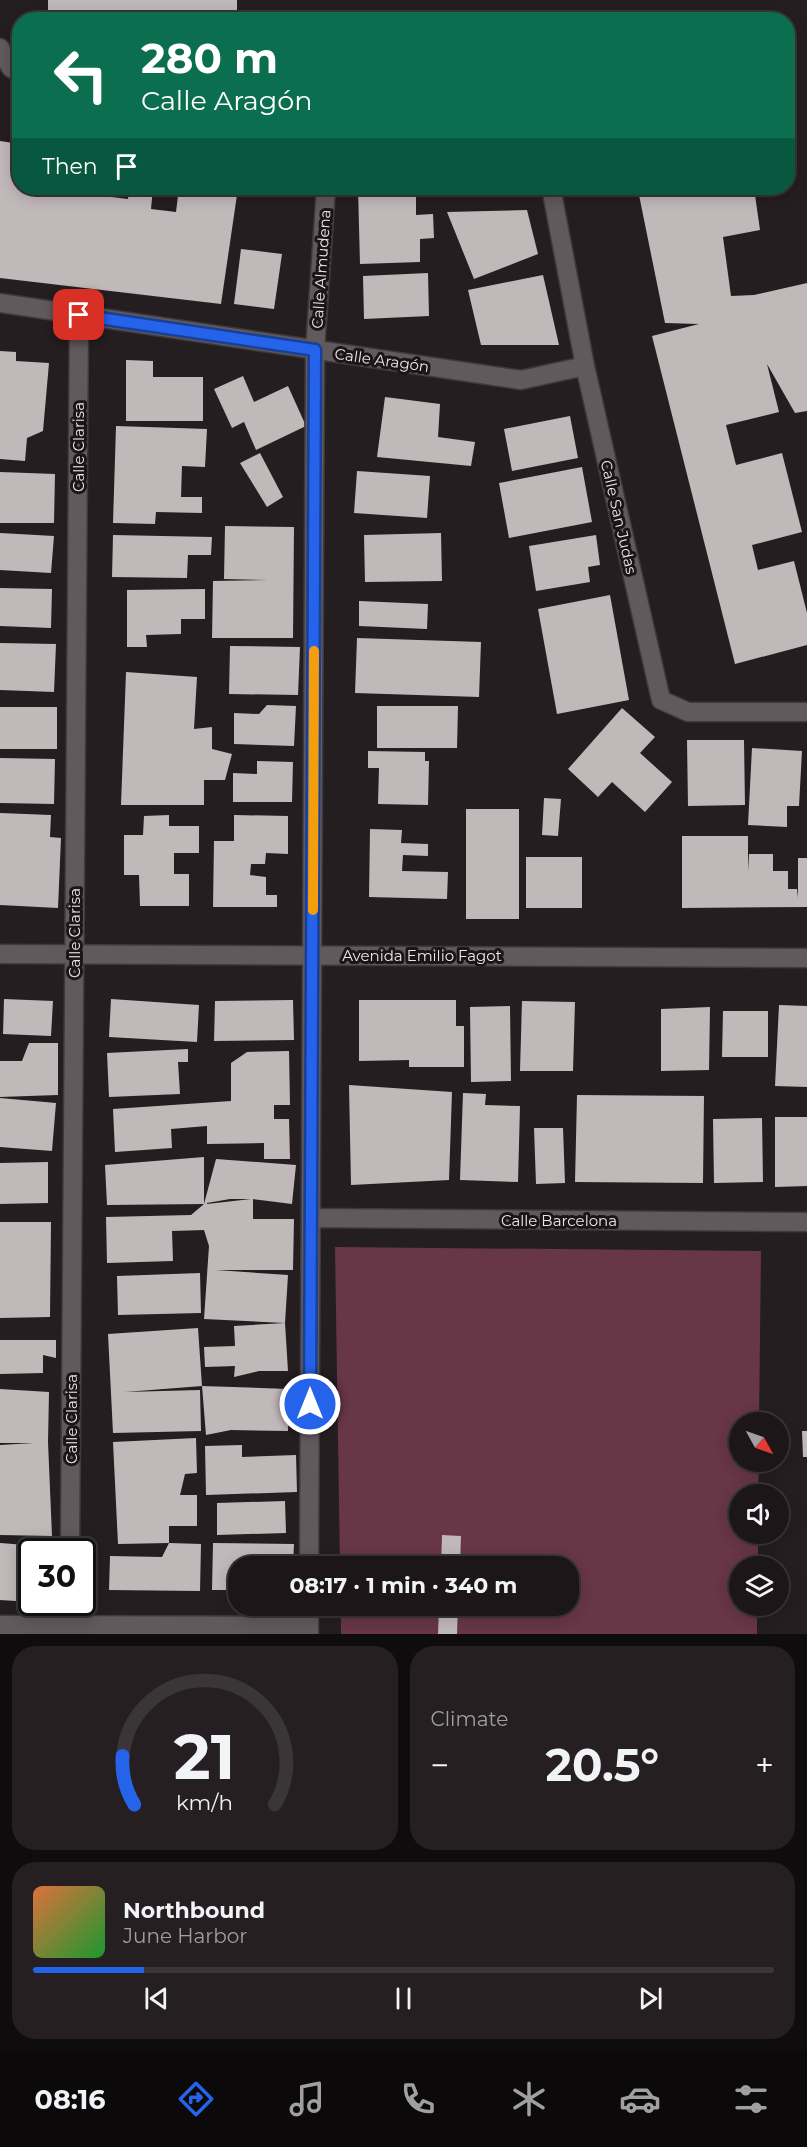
<!DOCTYPE html>
<meta charset="utf-8">
<style>
:root{--surface:#1c1618;--page:#251f21;--text:#f1f3f6;--muted:#a09fa2;--line:#3a3537;--accent:#2563eb}
body{margin:0;font-family:Montserrat,sans-serif;background:var(--page);color:var(--text);height:100vh;display:flex;flex-direction:column;font-size:22px;white-space:nowrap}
*{box-sizing:border-box;margin:0}
p{font-size:20px;color:var(--muted)}
.icon{flex:none;width:33px;height:33px;fill:none;stroke:currentColor;stroke-width:2;stroke-linecap:round;stroke-linejoin:round}
.map{position:relative;height:1634px;overflow:hidden}
.details{display:flex;flex-direction:column;gap:12px;padding:12px;background:#0f0c0d;flex:1}
.details>*{flex:none}
.guide{position:absolute;left:12px;top:12px;width:783px;height:183px;border-radius:24px;box-shadow:0 3px 15px #0003,0 0 0 2px var(--line);background:#0b6e4f;color:#fff;overflow:hidden}
.needle{width:39px;rotate:130deg}
.controls{position:absolute;left:729px;top:1412px;display:grid;gap:12px}
.controls a{display:grid;place-items:center;width:60px;height:60px;border-radius:50%;background:var(--surface);box-shadow:0 3px 15px #0003,0 0 0 2px var(--line);font-size:30px}
.speed{position:absolute;left:18px;top:1538px;display:flex;gap:12px;font-size:30px;font-weight:700;text-align:center}
.speed>*{display:grid;place-content:center;width:78px;height:78px;border-radius:50%;background:var(--surface);box-shadow:0 3px 15px #0003,0 0 0 2px var(--line);line-height:1}
.speed .limit{border:3px solid #111;border-radius:9px;background:#fff;color:#111}
.pin{position:absolute;display:grid;place-items:center;width:51px;height:51px;color:#fff;margin:-26px;border-radius:12px;box-shadow:0 3px 9px #0006}
.me{position:absolute;width:66px;margin:-33px;rotate:0deg;stroke-linejoin:round;filter:drop-shadow(0 0 4px #0008)}
.turn{display:flex;align-items:center;gap:21px;height:126px;padding:0 30px;font-size:27px}
.turn .icon{width:78px;height:78px;stroke-width:2.5}
.turn b{display:block;font-size:42px;line-height:51px}
.then{display:flex;align-items:center;height:57px;padding:0 30px;background:#0003;gap:12px;font-size:22px}
.big{font-size:45px;font-weight:700;line-height:1.1}
.details .tile{flex:1;display:flex;flex-direction:column;justify-content:center;gap:9px;min-width:0;padding:0 21px;border-radius:24px;background:var(--page)}
.details .dial{align-items:center;gap:0}
.dial svg{height:156px;overflow:visible;fill:none;stroke:var(--line);stroke-width:7;stroke-linecap:round;text-anchor:middle}
.dial text{fill:var(--text);stroke:none}
.song{display:flex;align-items:center;gap:18px}
.cover{width:72px;height:72px;border-radius:9px;background:linear-gradient(135deg,hsl(20 70% 55%),hsl(130 70% 35%))}
.played{height:6px;border-radius:3px;background:linear-gradient(90deg,var(--accent) 15%,var(--line) 15%)}
.keys{display:flex;justify-content:space-around;direction:ltr}
.heat{display:flex;justify-content:space-between;align-items:center;font-size:33px;direction:ltr}
.details .tiles{flex:1;display:grid;gap:12px;grid-template-columns:1fr 1fr}
.tile:last-child{grid-column:span 2}
.trip{position:absolute;left:228px;top:1556px;width:351px;height:60px;border-radius:24px;background:var(--surface);box-shadow:0 3px 15px #0003,0 0 0 2px var(--line);font-weight:700;line-height:60px;text-align:center}
.tabs{display:flex;height:96px;justify-content:space-around;align-items:center;background:#0b090a;color:var(--muted)}
.tabs .icon{width:42px;height:42px}
.tabs .selected{color:var(--accent)}
.tabs b{font-size:27px;color:var(--text)}
.map>svg:first-child{display:block}
.green{fill:#673647}
.building{fill:#c1b8ba;fill-rule:evenodd}
.lines{fill:none;stroke-linecap:round;stroke-linejoin:round}
.street-casing{stroke:#3e393b;stroke-width:21}
.secondary-casing{stroke:#3e393b;stroke-width:21}
.street{stroke:#61595c;stroke-width:18}
.secondary{stroke:#61595c;stroke-width:18}
.route-casing{stroke:#184099;stroke-width:15}
.route{stroke:#2563eb;stroke-width:10}
.slow{stroke:#f59e0b;stroke-width:10}
.labels{text-anchor:middle;dominant-baseline:central;stroke-width:6;stroke-linejoin:round;paint-order:stroke}
.street-label{font-size:15px;fill:#eae6e7;stroke:#1b1517}
</style>
<div class="map">
<svg width="807" height="1634" viewBox="0 0 807 1634">
<rect width="100%" height="100%" fill="#251e20"/>
<path class="green" d="M335,1247l426,4 -2,171h-19v39h19l-1,33h-18v39h18v33h-18v39h17v29h-416v-29h227v-39h-228z"/>
<path class="building" d="M48,0h189v20h-189z
M0,141l20,3 -2,15h2v29h57l1,5 50,6 1,-11h24l-2,21 25,3 3,-24h59l-17,116 -221,-26z
M358,188h70v7l-12,1v19l17,-1 1,24 -14,1v23l-60,2z
M439,188h16l1,3 -13,5z
M496,188h40v5l-40,3z
M665,188h89l6,42 -37,7 8,59 23,-1 53,-12v128l-12,2 -28,-49 12,48 -53,13 10,40 46,-12 20,79 -50,13 6,25 36,-9 13,52v32l-72,19 -83,-328 47,-12 -34,-1 -26,-128z
M527,210l11,44 -64,25 -27,-67z
M241,249l41,5 -8,55 -40,-5z
M428,273l1,43 -65,3 -1,-43z
M543,275l16,70h-78l-13,-55z
M0,351l16,1v9l33,2 -6,68 -16,7 -2,23 -25,-2z
M126,360l27,1v16h50v44h-77z
M243,376l11,26 34,-16 18,40 -50,24 -12,-28 -12,6 -18,-39z
M385,397l55,7 -2,33 37,5 -4,24 -94,-9z
M570,416l8,42 -66,13 -8,-42z
M116,426l91,3 -2,38 -23,-1 -1,31h21v16l-46,-1 -1,12 -42,-1z
M260,453l23,44 -16,10 -27,-44z
M582,467l10,55 -83,16 -10,-55z
M357,471l73,5 -3,42 -73,-5z
M0,472l55,2 -1,49h-54z
M225,526l69,1 -1,111h-81l1,-57 56,-1 -45,-1z
M0,533l54,3 -3,37 -51,-3z
M441,533l1,48 -77,1 -1,-47z
M113,535l99,2 -1,18h-23l-1,23 -75,-1z
M596,535l4,30 -12,2 2,15 -54,9 -7,-45z
M0,588l52,1 -1,39 -51,-2z
M205,589v30h-24v15l-35,1 1,12h-20v-57z
M610,595l19,105 -72,14 -19,-105z
M359,601l69,3 -1,25 -68,-3z
M357,638l124,4 -2,55 -124,-4z
M0,643l56,1 -2,48 -54,-2z
M230,646l70,1 -2,48 -69,-1z
M126,672l71,5 -3,52 18,-2v22l20,5 -7,26h-21v25h-83z
M267,705l29,1 -2,40 -60,-2v-31l25,1z
M377,706h81l-1,42h-80z
M0,707h57v42h-57z
M622,708l33,29 -15,16 32,29 -27,30 -33,-30 -14,15 -30,-28z
M687,740h57l1,65 -57,1z
M752,748l50,3 -3,55h-12v21l-39,-2z
M368,751l57,1v9h4l-1,44 -50,-1 1,-36h-11z
M0,758l55,1 -1,45 -54,-1z
M257,761l36,1 -1,40h-59v-29l24,1z
M544,798l17,1 -3,37 -16,-1z
M466,809h53v110h-53z
M0,813l51,2 -1,22 11,1 -3,70 -58,-3z
M169,815v11h30v27h-25v21h15v32h-49l-1,-31h-15v-40h19l1,-19z
M234,815l54,1v38l-22,-1 -1,11h-14l-1,11 16,2v18h11v12h-64l1,-66h20z
M370,829l32,1 -1,13 27,1v12l-25,-1 -1,16 46,1 -1,27 -78,-2z
M682,836h66v35l1,-17h24v17h15v18h9l1,9v-40h9v49l-125,1z
M526,857h56v51h-56z
M4,999l49,2 -2,35 -48,-2z
M111,999l88,6 -2,37 -88,-5z
M293,1000l1,40 -80,1 1,-40z
M359,1000h97v26h8v41h-55v-7l-50,1z
M522,1001l53,1 -2,69h-53z
M779,1005l28,1v81l-32,-1z
M510,1006l1,75 -40,1 -1,-75z
M710,1007l-1,63 -48,1v-62z
M723,1011h45v46h-46z
M29,1043h29v52l-58,2v-36h22z
M188,1049v13h-10l2,32 -71,3 -2,-44z
M289,1051l1,54h-16v14h15l1,40h-26v-16l-57,1v-18l-36,3 1,19 -57,4 -2,-43 118,-8v-38l16,-11z
M349,1085l103,7 -3,88 -98,5z
M463,1093l23,1 -1,11 35,1 -2,76 -58,-2z
M577,1095l127,1 -1,87 -128,-1z
M0,1098l56,5 -4,48 -52,-4z
M775,1117h32v69l-32,1z
M762,1118l1,64 -49,1 -1,-64z
M534,1128h29l2,55 -29,1z
M204,1157v47l-97,1 -2,-40z
M216,1159l80,6 -4,39 -39,-5v20h41l-1,51h-77l72,5 -3,48 -81,-4 5,-73 -5,-16 -32,1 1,30 -66,2 -1,-46 85,-2 13,-11zM230,1199h21l-44,5v-1z
M48,1162v41l-48,1v-41z
M0,1222h51l-1,95 -50,1z
M200,1273l1,40 -83,2 -1,-39z
M285,1323l3,48h-29l-25,6 1,-11 -30,1 -1,-20 31,-1 -1,-20z
M198,1328l4,58 87,3 -1,42 -57,-1 -25,5 -4,-49 -77,6 75,-2 1,41 -88,2 -5,-99z
M0,1340h56v18l-13,-3v18l-43,1z
M0,1389l49,3 -1,50 4,94 -52,-1v-90l34,-2h-34z
M802,1431h5v26h-4z
M196,1438l1,35 -12,1 -5,21h17v31h-28v17l32,1 -1,47 -91,-1 1,-34 52,1 7,-14 -51,1 -5,-102z
M242,1445v12l54,-2 1,37 -91,3 -1,-49z
M285,1501l1,32 -69,2v-32z
M442,1535l19,1 -1,30h-19z
M0,1543l52,4v4h-20v51l-32,-2z
M213,1543l81,1 -1,22h-55v24h-26z
M439,1605h19l-1,29h-19z"/>
<g class="lines">
<g class="street-casing">
<path id="street" d="M0,48l11,20 9,5
M555,188l-2,10 32,168 76,334 27,12h119
M0,303l521,77 64,-14
M312,1218l495,4
M70,1551l9,-1236
M309,1566l6,-1216 11,-162
M0,1625l309,1
M70,1634v-32
M309,1634v-29"/>
</g>
<g class="secondary-casing">
<path id="secondary" d="M0,954l807,4"/>
</g>
<use href="#street" class="street"/>
<use href="#secondary" class="secondary"/>
</g>
<g class="lines">
<g class="route-casing">
<path id="route" d="M79,315l236,35 -5,1054"/>
</g>
<use href="#route" class="route"/>
<path class="slow" d="M313,910l1,-259"/>
</g>
<g class="labels">
<g class="street-label">
<text transform="translate(321 269) rotate(-86)">Calle Almudena</text>
<text transform="translate(382 360) rotate(8)">Calle Aragón</text>
<text transform="translate(78 447) rotate(-90)">Calle Clarisa</text>
<text transform="translate(619 517) rotate(77)">Calle San Judas</text>
<text transform="translate(74 933) rotate(-90)">Calle Clarisa</text>
<text x="422" y="955">Avenida Emilio Fagot</text>
<text x="559" y="1220">Calle Barcelona</text>
<text transform="translate(71 1419) rotate(-90)">Calle Clarisa</text>
</g>
</g>
</svg>
<div class="controls">
<a><svg class="needle" viewBox="-14 -14 28 28"><path d="M0-13l5 13h-10z" fill="#e53935"/><path d="M0 13l5-13h-10z" fill="#a09fa2"/></svg></a>
<a><svg class="icon" aria-label="sound" viewBox="0 0 24 24"><path d="M4 9h4l5-4v14l-5-4H4zM17 9q2 3 0 6"/></svg></a>
<a><svg class="icon" aria-label="layers" viewBox="0 0 24 24"><path d="M12 4l9 5-9 5-9-5zM3 14l9 5 9-5"/></svg></a>
</div>
<div class="speed"><div class="limit">30</div></div>
<div class="pin" style="left:79px;top:315px;background:#d93025"><svg class="icon" aria-label="arrive" viewBox="0 0 24 24"><path d="M6 21V4h12l-3 4 3 4H6"/></svg></div>
<svg class="me" style="left:310px;top:1404px" viewBox="-20 -20 40 40"><circle r="17" fill="#2563eb" stroke="#fff" stroke-width="3"/><path d="M0-11L8 9 0 5-8 9z" fill="#fff"/></svg>
<div class="trip">08:17 · 1 min · 340 m</div>
<div class="guide">
<div class="turn"><svg class="icon" aria-label="left" viewBox="0 0 24 24"><path d="M17 20v-9H6M10 6l-5 5 5 5"/></svg><div><b>280 m</b>Calle Aragón</div></div>
<div class="then">Then<svg class="icon" aria-label="arrive" viewBox="0 0 24 24"><path d="M6 21V4h12l-3 4 3 4H6"/></svg></div>
</div>
</div>
<section class="details">
<div class="tiles">
<div class="tile dial"><svg viewBox="0 0 100 80">
<path d="M14 69A42 42 0 1 1 86 69"/>
<path d="M14 69A42 42 0 0 1 8 44" stroke="#2563eb"/>
<text x="50" y="56" font-size="32" font-weight="700">21</text>
<text x="50" y="72" font-size="11">km/h</text>
</svg></div>
<div class="tile"><p>Climate</p>
<div class="heat"><a>−</a><b class="big">20.5°</b><a>+</a></div>
</div>
<div class="tile">
<div class="song"><i class="cover"></i><div><b>Northbound</b><p>June Harbor</p></div></div>
<div class="played"></div>
<div class="keys"><svg class="icon" aria-label="previous" viewBox="0 0 24 24"><path d="M18 5L8 12l10 7zM5 5v14"/></svg><svg class="icon" aria-label="pause" viewBox="0 0 24 24"><path d="M8 5v14M16 5v14"/></svg><svg class="icon" aria-label="next" viewBox="0 0 24 24"><path d="M6 5l10 7-10 7zM19 5v14"/></svg></div>
</div>
</div>
</section>
<nav class="tabs">
<b>08:16</b>
<svg class="icon selected" aria-label="directions" viewBox="0 0 24 24"><path d="M12 3l9 9-9 9-9-9zM9 14v-3h6M13 9l2 2-2 2"/></svg>
<svg class="icon" aria-label="music" viewBox="0 0 24 24"><path d="M9 18V5l10-2v13"/><circle cx="6" cy="18" r="3"/><circle cx="16" cy="16" r="3"/></svg>
<svg class="icon" aria-label="phone" viewBox="0 0 24 24"><path d="M5 4h4l2 5-3 2q2 4 5 5l2-3 5 2v4C11 20 4 13 5 4z"/></svg>
<svg class="icon" aria-label="climate" viewBox="0 0 24 24"><path d="M12 3v18M4 7l16 10M4 17L20 7"/></svg>
<svg class="icon" aria-label="car" viewBox="0 0 24 24"><path d="M5 17H2v-5l4-1 3-4h7l3 4 3 1v5h-3M9 17h6M6 11h13"/><circle cx="7" cy="17" r="2"/><circle cx="17" cy="17" r="2"/></svg>
<svg class="icon" aria-label="filters" viewBox="0 0 24 24"><path d="M4 7h16M4 17h16"/><circle cx="9" cy="7" r="2"/><circle cx="15" cy="17" r="2"/></svg>
</nav>
